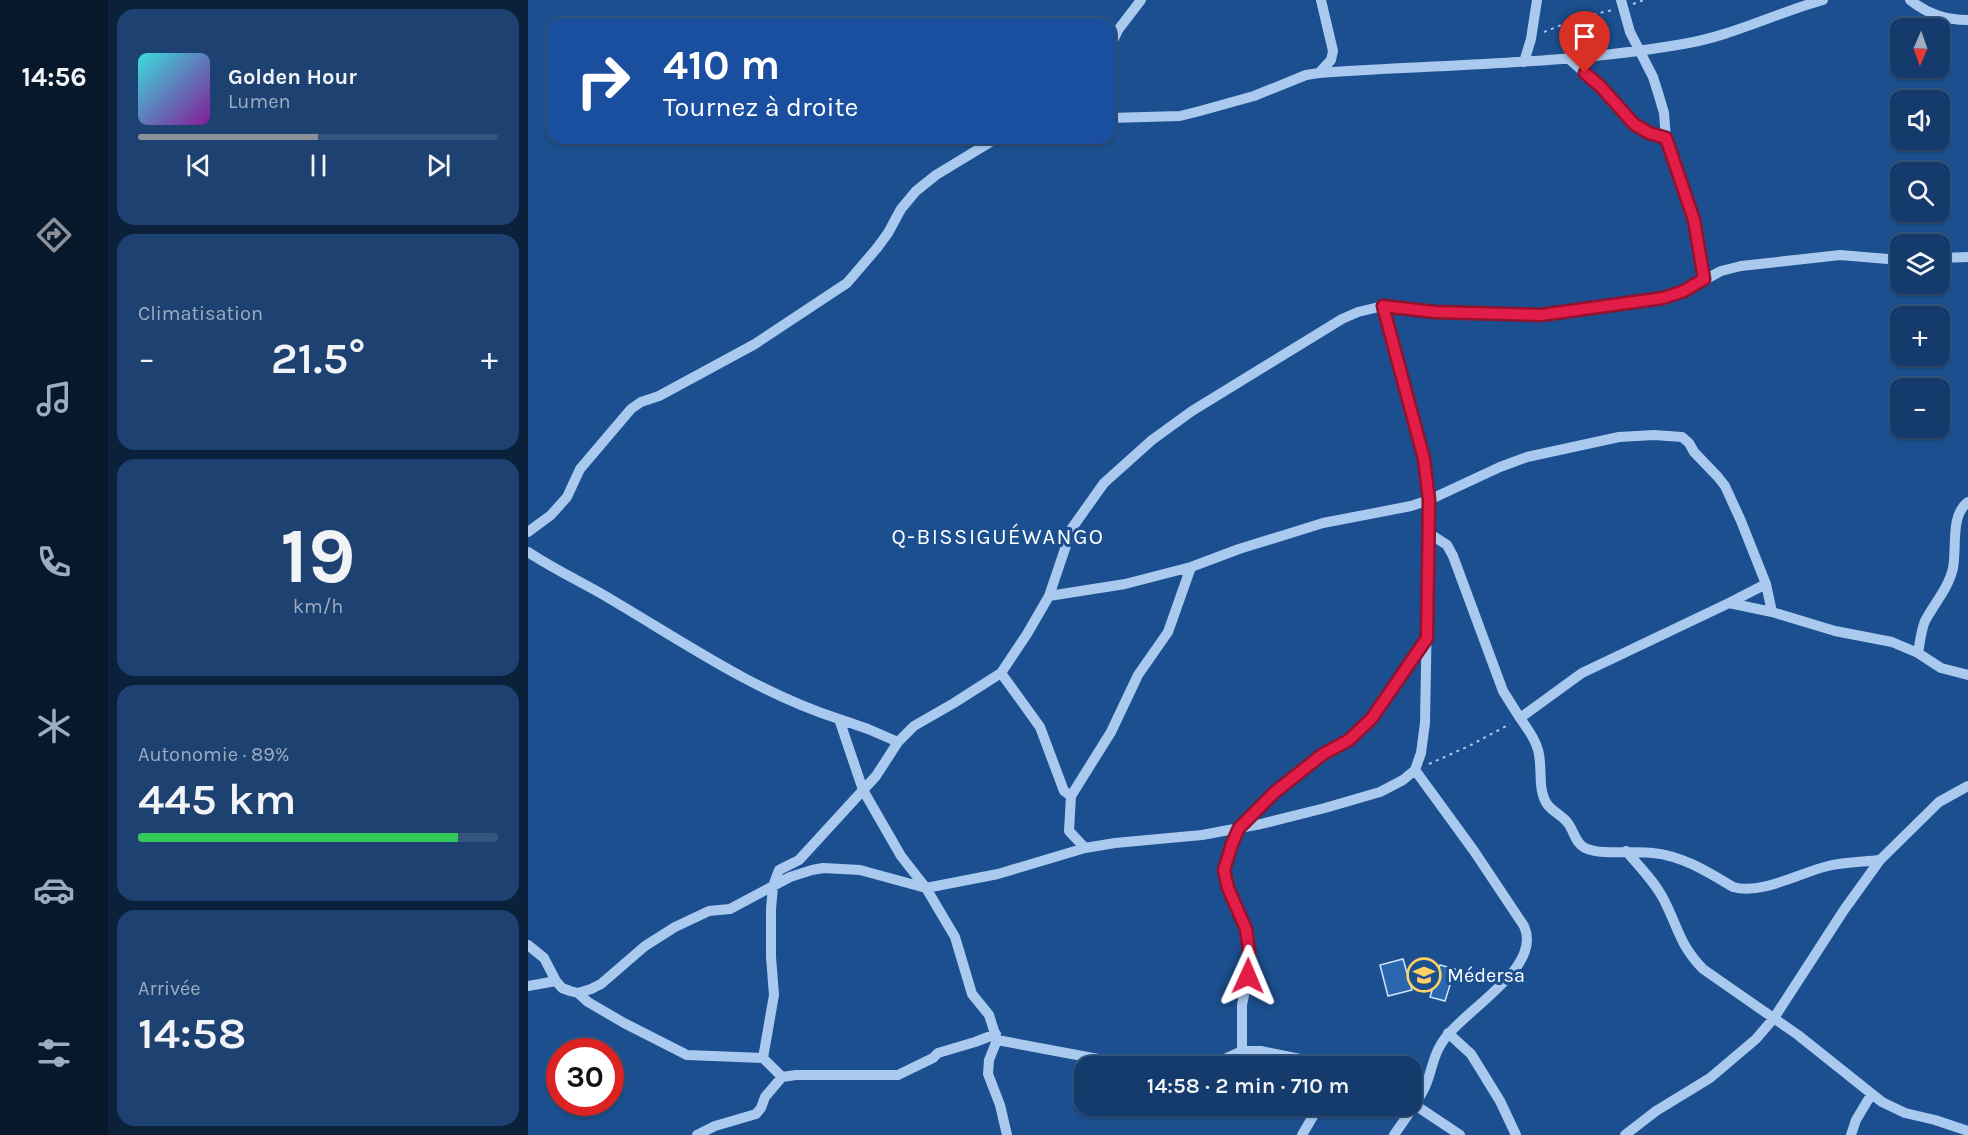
<!DOCTYPE html>
<html lang="fr">
<meta charset="utf-8">
<style>
:root{--surface:#143b6b;--page:#1d4271;--text:#f1f3f6;--muted:#9dadc1;--line:#33557e;--accent:#8c9099}
body{margin:0;font-family:Karla,sans-serif;background:var(--page);color:var(--text);height:100vh;display:flex;flex-direction:column;font-size:22px;white-space:nowrap}
*{box-sizing:border-box;margin:0}
p{font-size:20px;color:var(--muted)}
.icon{flex:none;width:33px;height:33px;fill:none;stroke:currentColor;stroke-width:2;stroke-linecap:round;stroke-linejoin:round}
.map{position:relative;flex:1;overflow:hidden}
.details{display:flex;flex-direction:column;gap:9px;padding:9px;background:#0b203b;width:420px}
.details>*{flex:none}
.top-card{position:absolute;left:18px;top:18px;width:570px;height:126px;border-radius:18px;box-shadow:0 2px 4px #0004,0 0 0 2px var(--line);background:#1a4fa0;color:#fff;overflow:hidden}
.needle{width:39px;rotate:182deg}
.fabs{position:absolute;left:1362px;top:18px;display:grid;gap:12px}
.fabs a{display:grid;place-items:center;width:60px;height:60px;border-radius:12px;background:var(--surface);box-shadow:0 2px 4px #0004,0 0 0 2px var(--line);font-size:30px}
.speed{position:absolute;left:18px;top:1038px;display:flex;gap:12px;font-size:30px;font-weight:700;text-align:center}
.speed>*{display:grid;place-content:center;width:78px;height:78px;border-radius:50%;background:var(--surface);box-shadow:0 2px 4px #0004,0 0 0 2px var(--line);line-height:1}
.speed .limit{border:9px solid #d22;background:#fff;color:#111}
.pin{position:absolute;display:grid;place-items:center;width:51px;height:51px;color:#fff;margin:-62px -26px;border-radius:50% 50% 50% 0;rotate:-45deg;box-shadow:0 0 6px #0007}
.pin .icon{rotate:45deg}
.me{position:absolute;width:66px;margin:-33px;rotate:1deg;stroke-linejoin:round;filter:drop-shadow(0 0 4px #0008)}
.turn{display:flex;align-items:center;gap:21px;height:126px;padding:0 18px;font-size:27px}
.turn .icon{width:78px;height:78px;stroke-width:2.5}
.turn b{display:block;font-size:42px;line-height:51px}
.big{font-size:45px;font-weight:600;line-height:1.1}
.details .card{flex:1;display:flex;flex-direction:column;justify-content:center;gap:9px;min-width:0;padding:0 21px;border-radius:18px;background:var(--page)}
.details .dial{align-items:center;gap:0}
.dial b{font-size:78px;line-height:1}
.song{display:flex;align-items:center;gap:18px}
.cover{width:72px;height:72px;border-radius:9px;background:linear-gradient(135deg,hsl(180 70% 55%),hsl(290 70% 35%))}
.played{height:6px;border-radius:3px;background:linear-gradient(90deg,var(--accent) 50%,var(--line) 50%)}
.keys{display:flex;justify-content:space-around;direction:ltr}
.heat{display:flex;justify-content:space-between;align-items:center;font-size:33px;direction:ltr}
.charge{height:9px;border-radius:4px;background:linear-gradient(90deg,#34c759 89%,var(--line) 0)}
.trip{position:absolute;left:546px;top:1056px;width:348px;height:60px;border-radius:18px;background:var(--surface);box-shadow:0 2px 4px #0004,0 0 0 2px var(--line);font-weight:600;line-height:60px;text-align:center}
main{display:flex;flex:1;min-height:0}
.tabs{display:flex;flex-direction:column;width:108px;justify-content:space-around;align-items:center;background:#08182b;color:var(--muted)}
.tabs .icon{width:42px;height:42px}
.tabs .active{color:var(--accent)}
.tabs b{font-size:27px;color:var(--text)}
.map>svg:first-child{display:block}
.building{fill:#2a66ad;stroke:#cfe3fa;stroke-width:1.5}
.lines{fill:none;stroke-linecap:round;stroke-linejoin:round}
.path{stroke:#a9c9ee;stroke-width:2;stroke-dasharray:3 4.5;stroke-linecap:butt}
.minor{stroke:#a9c9ee;stroke-width:10}
.route-casing{stroke:#92132f;stroke-width:15}
.route{stroke:#e11d48;stroke-width:10}
.labels{text-anchor:middle;dominant-baseline:central;stroke-width:6;stroke-linejoin:round;paint-order:stroke}
.poi-label{font-size:20px;fill:#fff;stroke:#1b4f8f;text-anchor:start}
.quarter-label{font-size:22px;letter-spacing:1.5px;fill:#fff;stroke:#1b4f8f}
</style>
<main>
<nav class="tabs">
<b>14:56</b>
<svg class="icon active" aria-label="directions" viewBox="0 0 24 24"><path d="M12 3l9 9-9 9-9-9zM9 14v-3h6M13 9l2 2-2 2"/></svg>
<svg class="icon" aria-label="music" viewBox="0 0 24 24"><path d="M9 18V5l10-2v13"/><circle cx="6" cy="18" r="3"/><circle cx="16" cy="16" r="3"/></svg>
<svg class="icon" aria-label="phone" viewBox="0 0 24 24"><path d="M5 4h4l2 5-3 2q2 4 5 5l2-3 5 2v4C11 20 4 13 5 4z"/></svg>
<svg class="icon" aria-label="climate" viewBox="0 0 24 24"><path d="M12 3v18M4 7l16 10M4 17L20 7"/></svg>
<svg class="icon" aria-label="car" viewBox="0 0 24 24"><path d="M5 17H2v-5l4-1 3-4h7l3 4 3 1v5h-3M9 17h6M6 11h13"/><circle cx="7" cy="17" r="2"/><circle cx="17" cy="17" r="2"/></svg>
<svg class="icon" aria-label="filters" viewBox="0 0 24 24"><path d="M4 7h16M4 17h16"/><circle cx="9" cy="7" r="2"/><circle cx="15" cy="17" r="2"/></svg>
</nav>
<section class="details">
<div class="card">
<div class="song"><i class="cover"></i><div><b>Golden Hour</b><p>Lumen</p></div></div>
<div class="played"></div>
<div class="keys"><svg class="icon" aria-label="previous" viewBox="0 0 24 24"><path d="M18 5L8 12l10 7zM5 5v14"/></svg><svg class="icon" aria-label="pause" viewBox="0 0 24 24"><path d="M8 5v14M16 5v14"/></svg><svg class="icon" aria-label="next" viewBox="0 0 24 24"><path d="M6 5l10 7-10 7zM19 5v14"/></svg></div>
</div>
<div class="card"><p>Climatisation</p>
<div class="heat"><a>−</a><b class="big">21.5°</b><a>+</a></div>
</div>
<div class="card dial"><b>19</b><p>km/h</p></div>
<div class="card"><p>Autonomie · 89%</p><b class="big">445 km</b><div class="charge"></div></div>
<div class="card"><p>Arrivée</p><b class="big">14:58</b></div>
</section>
<div class="map">
<svg width="1440" height="1135" viewBox="0 0 1440 1135">
<rect width="100%" height="100%" fill="#1b4f8f"/>
<path class="building" d="M875,959l9,31 -24,6 -8,-31z
M912,965l15,4 -10,32 -15,-4z"/>
<g class="lines">
<path class="path" d="M1105,4l11,-4
M1016,32l37,-15 32,-7
M901,764l40,-18 41,-22"/>
<path class="minor" d="M1093,0l9,32 23,45 6,19 5,17 2,26 28,81 10,59
M1382,0c18,14 35,20 58,20
M582,47l8,-17 23,-30
M1041,59l32,28 33,37 15,9 17,6
M996,62l7,-23 6,-39
M791,73l12,-13 2,-9 -12,-51
M582,118l70,-2 20,-5 54,-15 52,-21 13,-2c122,-9 244,-8 364,-29 49,-8 93,-31 140,-44
M1412,258l28,-1
M0,532l23,-17 16,-18 13,-28 51,-60 10,-7 18,-6 96,-52 92,-61 30,-35 11,-15 13,-24 15,-18 20,-16 61,-37
M899,532l20,13 6,11 50,135 17,27 62,-45 147,-70 37,-19
M0,552c27,18 56,31 84,48 73,43 145,93 227,119l24,71 38,66 25,32 29,49 17,57 17,21 8,25 -8,20 -1,14 12,31 7,30
M521,596l76,-12 66,-17 48,-18 84,-26 88,-17 18,-6 71,-33 27,-10 92,-20 35,-2 28,2 7,6 5,9 24,25 7,9 16,35 25,63 6,28
M1201,603l43,9 63,19 57,11 26,11 23,15 27,7
M1390,653c2,-10 3,-23 7,-32 9,-17 24,-34 28,-53 4,-20 -3,-53 15,-66
M473,673l39,54 24,64 7,5
M992,718c7,10 15,20 18,32 5,17 -1,39 9,54 5,7 14,11 20,18 7,8 8,21 18,26 18,8 48,2 68,5 30,3 55,19 80,34 29,8 66,-14 95,-21 17,-4 35,-4 52,-6
M311,719l29,10 30,13 16,-16 40,-23 47,-30 26,-39 22,-38 23,-68 32,-45 48,-43 40,-29 150,-92 16,-7 25,-6 52,6 106,3 122,-17 21,-7 37,-20 20,-5 99,-11 60,5
M557,848l-16,-17 2,-35 40,-64 27,-57 30,-43 23,-65
M1098,851c13,15 29,31 38,49 14,27 16,46 39,69l95,66 84,67 23,11 30,7 33,11
M0,945l16,13 12,23
M0,986l28,-5 6,7 8,3 8,2 13,-4 10,-5 44,-38 30,-19 34,-16 21,-2 60,-32 22,-7 11,-2 37,2 66,18 72,-14 87,-26 30,-5 87,-8 59,-11 64,-16 55,-16 23,-12 12,-10 6,-17 4,-30 4,-223 -5,-41 -41,-153
M50,993l10,9 36,21 63,32 76,3 19,19 14,-2h102l35,-17 5,-5 37,-11 21,-8
M920,1033l23,21 29,47 16,34
M469,1040l139,26
M714,1051v-46l6,-29 1,-25 -3,-22 -18,-41 -4,-18 15,-42 20,-21 32,-29 32,-24 26,-15 23,-21 55,-79
M235,1058l11,-63 -3,-38v-48l2,-23 6,-16 20,-10 77,-84 22,-34
M681,1066l33,-15h19l74,15
M884,1103l48,32
M169,1135l18,-9 41,-12 5,-6 4,-11 17,-20
M774,1135l17,-29
M866,1135c10,-15 22,-30 30,-46 7,-13 8,-30 16,-43 18,-34 104,-76 84,-120l-50,-75 -59,-81
M1097,1135l31,-24 54,-33 46,-39 18,-21 70,-108 36,-50 59,-58 29,-16
M1323,1135l5,-15 15,-25"/>
</g>
<g class="lines">
<g class="route-casing">
<path id="route" d="M720,976l1,-25 -3,-22 -18,-41 -4,-18 8,-26 7,-16 36,-36 48,-38 26,-14 23,-22 55,-80 2,-138 -5,-41 -41,-153 52,6 106,3 122,-17 21,-7 20,-12 -10,-59 -28,-82 -17,-5 -15,-9 -33,-37 -16,-14"/>
</g>
<use href="#route" class="route"/>
</g>
<defs>
<g id="school-ring" transform="scale(1.725)"><circle r="9.5" fill="#1b4f8f" stroke="#ffd166" stroke-width="1.5"/><path d="M0-5L7-2L0 1L-7-2ZM-4 1L0 2.5L4 1V4Q0 6-4 4Z" fill="#ffd166"/></g>
</defs>
<g fill-rule="evenodd">
<use href="#school-ring" x="896" y="975"/>
</g>
<g class="labels">
<g class="poi-label">
<text x="919" y="975">Médersa</text>
</g>
<g class="quarter-label">
<text x="470" y="537">Q-BISSIGUÉWANGO</text>
</g>
</g>
</svg>
<div class="fabs">
<a><svg class="needle" viewBox="-14 -14 28 28"><path d="M0-13l5 13h-10z" fill="#e53935"/><path d="M0 13l5-13h-10z" fill="#9dadc1"/></svg></a>
<a><svg class="icon" aria-label="sound" viewBox="0 0 24 24"><path d="M4 9h4l5-4v14l-5-4H4zM17 9q2 3 0 6"/></svg></a>
<a><svg class="icon" aria-label="search" viewBox="0 0 24 24"><circle cx="10" cy="10" r="6"/><path d="M15 15l6 6"/></svg></a>
<a><svg class="icon" aria-label="layers" viewBox="0 0 24 24"><path d="M12 4l9 5-9 5-9-5zM3 14l9 5 9-5"/></svg></a>
<a>+</a>
<a>−</a>
</div>
<div class="speed"><div class="limit">30</div></div>
<div class="pin" style="left:1057px;top:73px;background:#d93025"><svg class="icon" aria-label="arrive" viewBox="0 0 24 24"><path d="M6 21V4h12l-3 4 3 4H6"/></svg></div>
<svg class="me" style="left:720px;top:976px" viewBox="-20 -20 40 40"><path d="M0-17L14 15 0 8-14 15z" fill="#e11d48" stroke="#fff" stroke-width="4"/></svg>
<div class="trip">14:58 · 2 min · 710 m</div>
<div class="top-card">
<div class="turn"><svg class="icon" aria-label="right" viewBox="0 0 24 24"><path d="M7 20v-9h11M14 6l5 5-5 5"/></svg><div><b>410 m</b>Tournez à droite</div></div>
</div>
</div>
</main>
